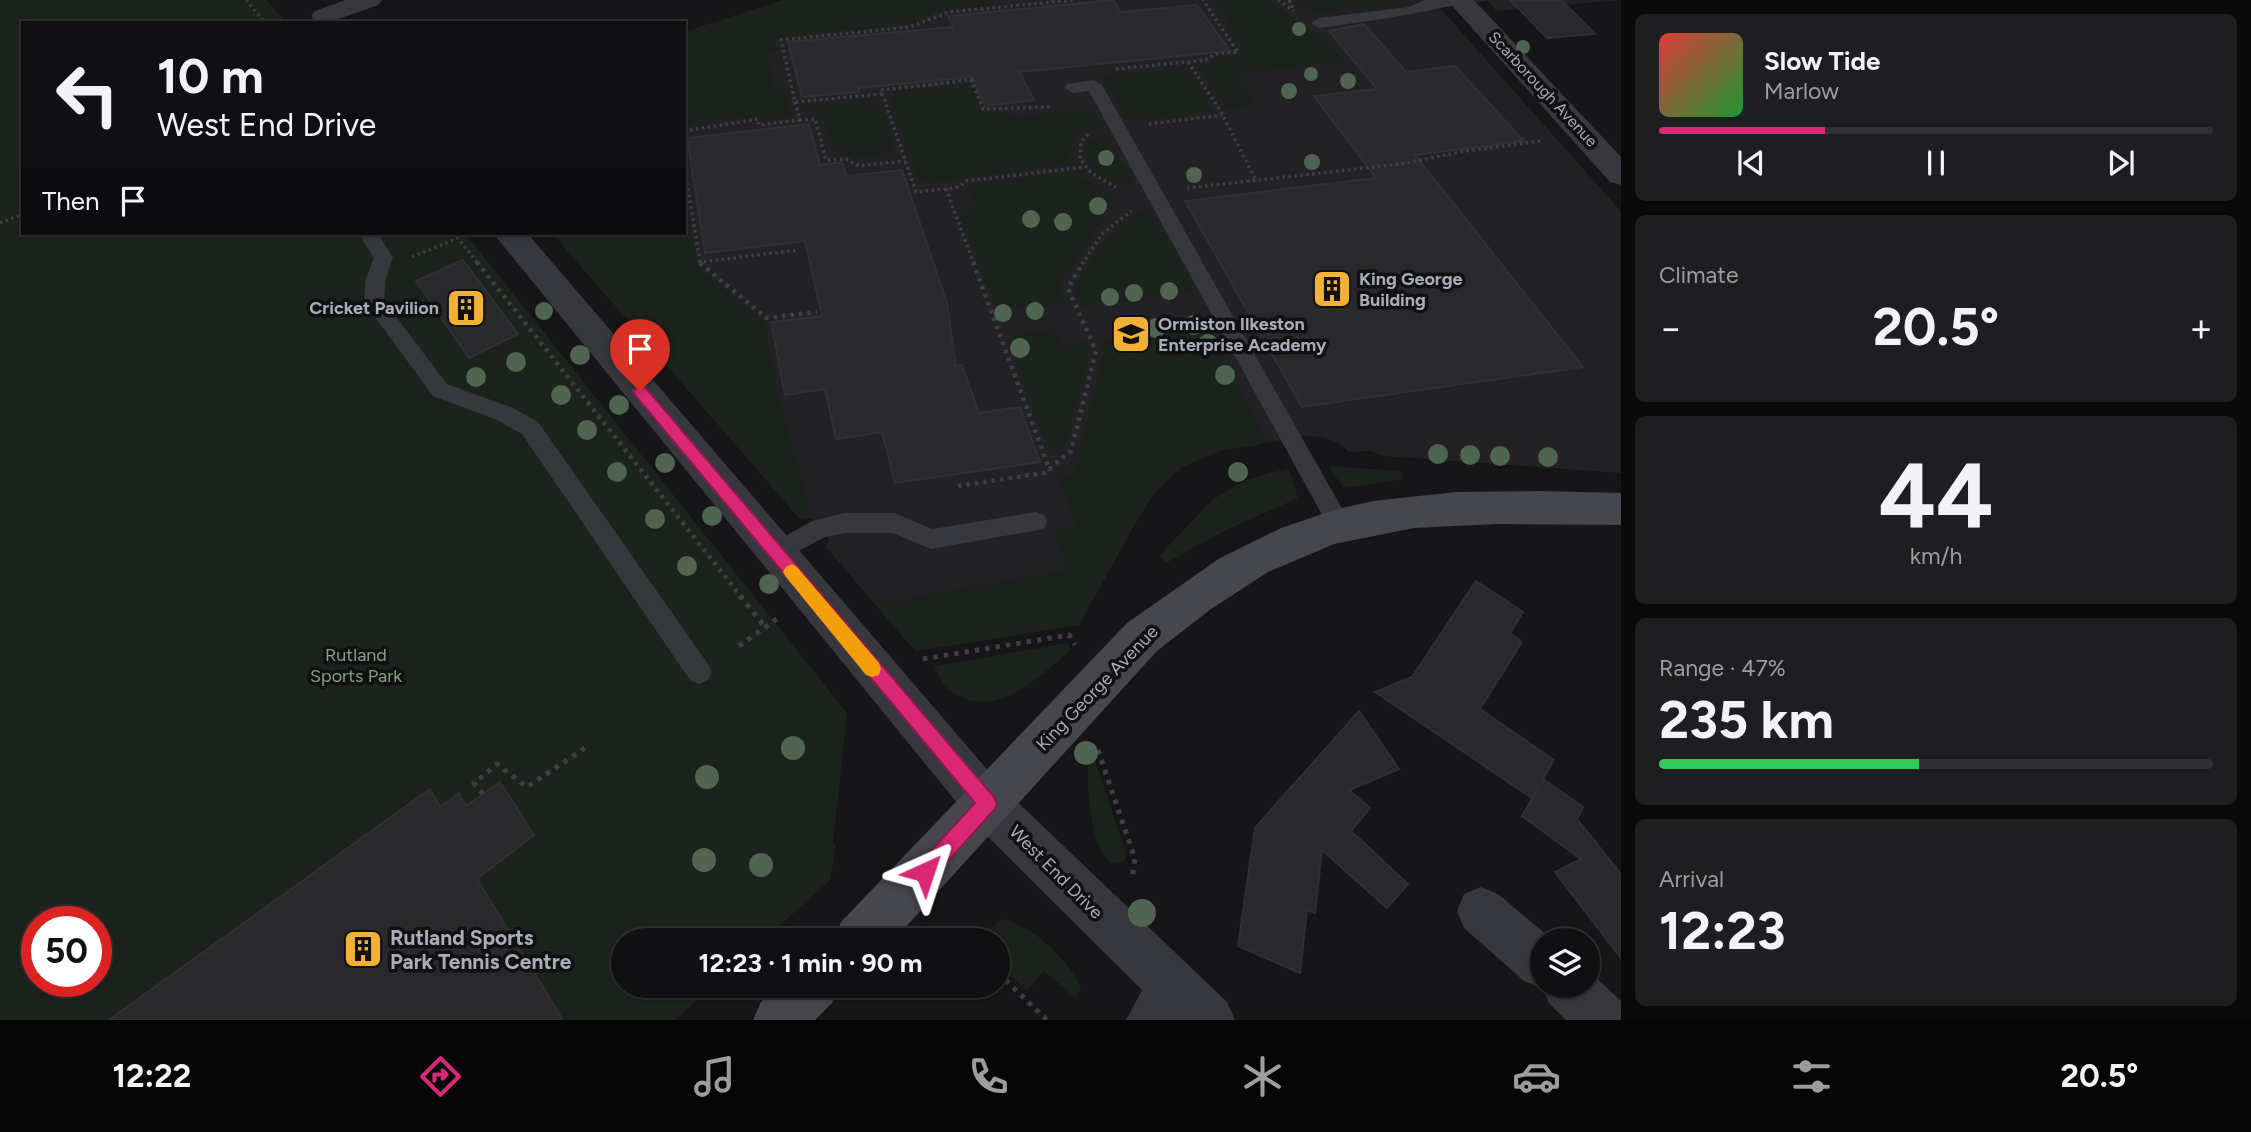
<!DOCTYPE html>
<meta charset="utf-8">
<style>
:root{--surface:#101012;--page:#1e1e20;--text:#f1f3f6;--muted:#9c9d9f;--line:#303032;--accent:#db2777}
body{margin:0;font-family:Figtree,sans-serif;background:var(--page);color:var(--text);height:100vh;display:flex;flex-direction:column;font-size:26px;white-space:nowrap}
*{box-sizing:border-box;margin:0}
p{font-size:23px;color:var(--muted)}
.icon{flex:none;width:38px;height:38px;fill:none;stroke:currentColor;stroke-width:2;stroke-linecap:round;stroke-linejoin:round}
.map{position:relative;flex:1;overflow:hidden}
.sheet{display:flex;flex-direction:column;gap:14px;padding:14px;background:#09090a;width:630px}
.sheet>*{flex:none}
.hud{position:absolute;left:21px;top:21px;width:665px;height:214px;border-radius:0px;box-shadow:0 2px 5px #0004,0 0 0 2px var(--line);background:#101012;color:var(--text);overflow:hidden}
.tools{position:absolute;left:1530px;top:928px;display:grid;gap:14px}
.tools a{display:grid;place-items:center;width:70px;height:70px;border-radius:50%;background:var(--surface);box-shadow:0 2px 5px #0004,0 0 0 2px var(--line);font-size:35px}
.speed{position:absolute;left:21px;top:906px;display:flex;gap:14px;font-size:35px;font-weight:700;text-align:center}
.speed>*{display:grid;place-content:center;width:91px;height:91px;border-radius:50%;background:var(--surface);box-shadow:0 2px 5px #0004,0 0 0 2px var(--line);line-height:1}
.speed .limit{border:10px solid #d22;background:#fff;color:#111}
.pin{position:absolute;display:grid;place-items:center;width:60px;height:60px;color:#fff;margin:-72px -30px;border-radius:50% 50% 50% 0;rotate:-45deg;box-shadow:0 0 7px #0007}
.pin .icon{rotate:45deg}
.me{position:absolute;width:77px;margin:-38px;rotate:42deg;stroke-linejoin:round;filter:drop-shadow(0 0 5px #0008)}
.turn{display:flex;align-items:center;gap:24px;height:147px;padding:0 21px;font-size:32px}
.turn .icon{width:91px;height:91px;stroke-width:2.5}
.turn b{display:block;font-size:49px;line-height:60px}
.then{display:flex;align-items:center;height:66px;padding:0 21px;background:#0003;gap:14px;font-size:26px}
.big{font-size:52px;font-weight:700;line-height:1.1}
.sheet .card{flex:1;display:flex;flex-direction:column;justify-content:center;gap:10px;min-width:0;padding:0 24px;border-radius:10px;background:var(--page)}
.sheet .dial{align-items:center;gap:0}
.dial b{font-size:91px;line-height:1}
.song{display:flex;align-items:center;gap:21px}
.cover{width:84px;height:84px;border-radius:10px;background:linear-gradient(135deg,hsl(0 70% 55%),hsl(130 70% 35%))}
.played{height:7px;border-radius:4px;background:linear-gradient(90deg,var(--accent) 30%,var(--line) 30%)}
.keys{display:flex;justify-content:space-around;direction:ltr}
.heat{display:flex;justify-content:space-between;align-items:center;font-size:38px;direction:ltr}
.charge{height:10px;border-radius:5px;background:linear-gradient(90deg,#34c759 47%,var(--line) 0)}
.trip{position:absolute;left:611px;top:928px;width:399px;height:70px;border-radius:35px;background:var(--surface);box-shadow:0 2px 5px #0004,0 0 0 2px var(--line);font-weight:700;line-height:70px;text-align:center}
.tabs{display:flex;height:112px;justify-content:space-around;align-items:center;background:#060607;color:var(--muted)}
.tabs .icon{width:49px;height:49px}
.tabs .current{color:var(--accent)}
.tabs b{font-size:32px;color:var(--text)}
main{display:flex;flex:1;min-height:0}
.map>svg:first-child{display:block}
.built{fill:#222225}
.green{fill:#1c231d;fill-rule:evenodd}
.building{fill:#29292c;stroke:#303034;stroke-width:2}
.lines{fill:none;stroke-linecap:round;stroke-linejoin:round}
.path-far2{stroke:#3d3f44;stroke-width:3.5;stroke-dasharray:2.5 3.5;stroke-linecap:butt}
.path-far1{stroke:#3d3f44;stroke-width:4.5;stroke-dasharray:3.5 5;stroke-linecap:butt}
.path{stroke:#3d3f44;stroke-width:5;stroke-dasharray:4.5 6;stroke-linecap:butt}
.service{fill:#37383d;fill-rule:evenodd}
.minor{fill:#37383d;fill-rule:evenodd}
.secondary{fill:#45474d;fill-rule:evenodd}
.tree{fill:#506452}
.route{fill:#db2777;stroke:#8e194d;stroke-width:2}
.slow{fill:#f59e0b}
.labels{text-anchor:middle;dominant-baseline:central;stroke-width:7;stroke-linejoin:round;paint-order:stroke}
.far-street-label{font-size:16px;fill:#a8adb8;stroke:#111113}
.poi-label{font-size:18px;font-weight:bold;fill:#a8adb8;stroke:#111113;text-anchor:start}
.park-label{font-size:18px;fill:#7fa381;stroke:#111113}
.street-label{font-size:18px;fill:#a8adb8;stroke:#111113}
.near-poi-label{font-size:21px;font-weight:bold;fill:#a8adb8;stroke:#111113;text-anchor:start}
</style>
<main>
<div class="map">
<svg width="1621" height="1020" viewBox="0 0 1621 1020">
<rect width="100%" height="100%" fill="#161618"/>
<path class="built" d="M783,0h838l-124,11 -9,-10 -48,7 181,203v262l-237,-17 -13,-5 -22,1 -9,-8 -16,-7 -18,-1 -84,14 -40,17 -27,25 -18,28 -58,105 -164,26 -89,-104 3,-8 -17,-21 -12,1 -248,-286h132v-201z"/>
<path class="green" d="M0,0h266l21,23h-264v210h442l382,480 -14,130 3,2 -6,35 -66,60h-141v45h91l-39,35h-675zM37,922h59v60h-59z
M783,0h212l-4,6 -52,5 -30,13 -136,14 3,13 -9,1 8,39 10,-1 6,27 -24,3 -5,-5 -71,8 -7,5v-96z
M1215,0h53l48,33 29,27 -110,14 21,31 -29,3 -29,-43 14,-1 6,-7 28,-3 -14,-20 3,-6z
M1294,0h109l1,1 -3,5 -40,5 -4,-4c-18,2 -52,13 -63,-7z
M1184,67l28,44 -85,10 -26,-45z
M971,84l11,28 15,-2 18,8 78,-9 10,17c-21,4 -40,13 -32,38l-143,18 -12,-7 -27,-79 5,-4z
M862,101c23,1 27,25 31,44l-6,8 -33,5 -14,-4 -6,-5 -14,-34 -6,-3 -12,1 -1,-6z
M1107,134l28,51c-21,0 -56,-13 -49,-40l6,-6z
M1070,172l45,26 -57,89 6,14 -56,8 -14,-6 -33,-85 15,-16 -8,-17z
M684,191l12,74 68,58 14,72 34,123 -12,1 -248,-286h132z
M1150,209l46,82 -113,16 -8,-18c22,-37 32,-65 75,-80z
M1206,326l60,116c-14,6 -28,5 -42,8 -12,3 -28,10 -40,16 -41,23 -82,117 -105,159l-164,26 -40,-47 193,-34 -14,-39 23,-4 -19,-51 17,-2 29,-121 -5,-12z
M1054,330l7,15 25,-3 4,9 -25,94 -12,6 -4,-1 -43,-114z
M1328,466l72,5 3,8 -59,9z
M1289,468l9,30 -74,33 -58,32 -6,-8 51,-54 34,-21z
M1068,643l3,7c-34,28 -77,75 -123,39 -6,-4 -10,-16 -14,-23z
M1094,758l32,95v6c-34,27 -41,-80 -37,-98z
M1003,919c34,10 62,38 78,68l-5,11 -32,-27 -17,20 -29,-27v-24l-14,-2 7,-10z"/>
<path class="building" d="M1113,0l7,12 77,-7 33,46 -211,21 15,28 -49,6 -13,-29 -113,11v4l-57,5 -14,-55 165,-15 -5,-11z
M1510,0h51l34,34 -48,4z
M1364,24l42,48 49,-6 69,75 -109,14 168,212 -281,40 -117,-206 191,-23 -62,-82 63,-7 -48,-58z
M809,124l11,41 22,-3 4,14 56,-6 45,133 9,63 6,-1 17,48 41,-6 20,55 -145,21 -13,-51 -46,7 -11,-50 -40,6 -14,-73 51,-6 -17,-75 -100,12 -18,-115z
M463,260l55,74 -49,24 -53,-77z
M1476,581l47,31 -13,21 12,9 -42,67 74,51 -11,19 40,28 -6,12 44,55v84l-66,-86 26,-13 -59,-43 17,-30 -7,12 -157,-106 37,-15z
M1359,711l40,58 -50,21 21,18 -19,23 57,53 -21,24 -65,-58 -7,63 -8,-3 -7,63 -62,-27 17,-118z
M500,782l34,53 -57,44 86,141h-454l321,-231 10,18 19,-14 7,13z"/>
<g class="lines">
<path class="path-far2" d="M246,0l19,23
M1278,0l16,11
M1289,0l5,10
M1188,62l32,48 36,70
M1116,69l90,-9 9,-6 23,-2 -35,-52
M882,94l-87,8 -14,-62 129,-13 39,-15 125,-12
M795,102l5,18 15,-1 11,41 20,-1 13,7 46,-5
M1149,124l73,-9
M684,131l74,-12 1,6 41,-5
M1088,134l-7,9 -1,16 11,14 25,14
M684,165l16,97 99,-12
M1187,188l214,-24 65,-13 76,-10
M946,189l-30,3 -35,-102 90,-10 12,29 68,-2
M0,223l23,-9
M412,257l46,-19 20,26
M974,264l-28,-75 13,-2 7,-6 118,-14
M1082,264l20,-30 29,-23"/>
<path class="path-far1" d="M477,262l265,336
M973,262l77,209
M700,263l66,55 51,-6
M958,486l86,-13 27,-22 25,-100 -28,-63 15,-26"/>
<path class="path" d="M740,596l25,31
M739,646l39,-28
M923,659l146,-24 6,10
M1098,750l37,109 -3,20
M483,794l-9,-11 23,-19 30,23 61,-41
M946,928l13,12
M998,973l49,47"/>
<path class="service" d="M1425,0h39l-2,3c-47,12 -94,18 -143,25l-8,-5 8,-5 90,-11z
M1094,80l8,5 246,434 3,7 -3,7 -8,3 -8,-3 -243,-442 -16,2 -8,-5 2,-4z
M358,233h19l16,24 -7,21 -2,23 63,83 66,24 25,14 170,242 4,8 -4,8 -9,4 -9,-4 -168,-246 -25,-14 -64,-24 -69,-94 2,-24 8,-20z
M1036,512l8,3 3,7 -3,7 -113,20 -38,-16h-48l-20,4 -49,26 -8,-3 -4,-7 4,-7 44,-25 33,-8h49l38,16z"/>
<path class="minor" d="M345,0h37l-4,5 -45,16h-18l-4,-5 4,-5z
M1454,0h20l147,157v28l-11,-3 -155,-173 -4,-5z
M493,233h34l476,555 224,214 8,18h-109l16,-30 -171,-170z
M1481,887l17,7 55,46h-11v45h45v-16l34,32v19h-55l-17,-17 -6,-15 -19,-7 -60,-53 -7,-17 7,-17z"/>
<path class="secondary" d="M1539,491l82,2v32l-124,-1 -83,4 -80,16 -66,28 -57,37 -54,42 -263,289h-60l7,-18 286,-299 93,-65 61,-30 53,-18 39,-9 83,-9z
M778,985h61l-7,18 -17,17h-62l8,-18z"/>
</g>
<g class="tree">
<circle cx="1299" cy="29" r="7"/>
<circle cx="1523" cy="47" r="7"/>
<circle cx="1311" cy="74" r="7"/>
<circle cx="1348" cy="81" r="8"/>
<circle cx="1289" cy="91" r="8"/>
<circle cx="1106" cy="158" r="8"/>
<circle cx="1312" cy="162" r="8"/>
<circle cx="1194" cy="175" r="8"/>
<circle cx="1098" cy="206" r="9"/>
<circle cx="1031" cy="219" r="9"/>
<circle cx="1063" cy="222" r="9"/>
<circle cx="1169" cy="291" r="9"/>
<circle cx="1134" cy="293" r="9"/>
<circle cx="1110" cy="297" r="9"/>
<circle cx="544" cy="311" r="9"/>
<circle cx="1035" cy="311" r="9"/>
<circle cx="1003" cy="313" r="9"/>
<circle cx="1194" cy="325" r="10"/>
<circle cx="1156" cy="328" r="10"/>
<circle cx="1122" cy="330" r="10"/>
<circle cx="1208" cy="344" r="10"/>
<circle cx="1020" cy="348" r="10"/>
<circle cx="580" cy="355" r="10"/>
<circle cx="516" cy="362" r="10"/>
<circle cx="1225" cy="375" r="10"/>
<circle cx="476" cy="377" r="10"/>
<circle cx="561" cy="395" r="10"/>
<circle cx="619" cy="405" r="10"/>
<circle cx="587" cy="430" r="10"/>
<circle cx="1438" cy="454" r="10"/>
<circle cx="1470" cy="455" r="10"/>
<circle cx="1500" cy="456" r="10"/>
<circle cx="1548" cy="457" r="10"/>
<circle cx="665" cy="463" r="10"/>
<circle cx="617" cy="472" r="10"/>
<circle cx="1238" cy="472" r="10"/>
<circle cx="712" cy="516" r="10"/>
<circle cx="655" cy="519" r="10"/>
<circle cx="687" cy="566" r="10"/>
<circle cx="769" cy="584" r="10"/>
<circle cx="793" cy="748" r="12"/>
<circle cx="1086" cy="753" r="12"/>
<circle cx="707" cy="777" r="12"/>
<circle cx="704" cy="860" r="12"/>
<circle cx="761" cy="865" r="12"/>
<circle cx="1142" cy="913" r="14"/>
</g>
<path class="route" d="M640,385l5,2 349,410 3,7 -3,6 -62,69 -7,3 -7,-3 -3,-7 3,-7 57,-62 -340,-408 -2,-4z"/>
<path class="slow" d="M792,564l5,3 82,96 2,6 -2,6 -7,2 -6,-2 -80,-98 -3,-5 3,-5z"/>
<defs>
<g id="building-square" transform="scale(2.0125)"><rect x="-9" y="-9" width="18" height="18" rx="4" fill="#f2b134" stroke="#111113"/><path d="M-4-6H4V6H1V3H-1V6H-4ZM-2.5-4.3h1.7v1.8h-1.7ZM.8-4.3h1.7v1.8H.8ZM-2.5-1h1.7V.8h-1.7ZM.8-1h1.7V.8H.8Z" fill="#111"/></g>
<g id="school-square" transform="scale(2.0125)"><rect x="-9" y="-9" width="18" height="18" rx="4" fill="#f2b134" stroke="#111113"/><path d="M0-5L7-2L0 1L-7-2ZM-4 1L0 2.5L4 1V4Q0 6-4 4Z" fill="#111"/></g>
</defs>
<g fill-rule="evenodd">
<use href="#building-square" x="1332" y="289"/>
<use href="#building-square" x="466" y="308"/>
<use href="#school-square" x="1131" y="334"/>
<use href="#building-square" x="363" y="949"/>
</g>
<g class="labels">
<g class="far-street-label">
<text transform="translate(1543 89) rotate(47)">Scarborough Avenue</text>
</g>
<g class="poi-label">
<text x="1359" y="279">King George<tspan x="1359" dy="21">Building</tspan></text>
<text x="439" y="308" text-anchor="end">Cricket Pavilion</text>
<text x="1158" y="324">Ormiston Ilkeston<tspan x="1158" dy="21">Enterprise Academy</tspan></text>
</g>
<g class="park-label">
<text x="356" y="655">Rutland<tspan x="356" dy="21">Sports Park</tspan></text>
</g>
<g class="street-label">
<text transform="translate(1097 688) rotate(-46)">King George Avenue</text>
<text transform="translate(1056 872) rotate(45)">West End Drive</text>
</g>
<g class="near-poi-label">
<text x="390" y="937">Rutland Sports<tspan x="390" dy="24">Park Tennis Centre</tspan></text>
</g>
</g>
</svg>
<div class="tools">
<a><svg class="icon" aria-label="layers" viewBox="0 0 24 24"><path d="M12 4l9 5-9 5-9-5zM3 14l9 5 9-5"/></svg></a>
</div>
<div class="speed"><div class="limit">50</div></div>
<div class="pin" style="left:640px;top:391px;background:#d93025"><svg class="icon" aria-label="arrive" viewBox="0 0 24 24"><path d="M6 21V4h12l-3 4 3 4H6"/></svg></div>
<svg class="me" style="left:925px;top:872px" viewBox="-20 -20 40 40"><path d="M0-17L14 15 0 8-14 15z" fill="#db2777" stroke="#fff" stroke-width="4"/></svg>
<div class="trip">12:23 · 1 min · 90 m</div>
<div class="hud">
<div class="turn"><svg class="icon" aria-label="left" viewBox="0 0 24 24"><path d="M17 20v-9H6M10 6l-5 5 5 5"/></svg><div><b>10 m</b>West End Drive</div></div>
<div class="then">Then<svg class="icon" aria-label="arrive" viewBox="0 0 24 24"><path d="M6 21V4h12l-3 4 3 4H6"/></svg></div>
</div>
</div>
<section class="sheet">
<div class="card">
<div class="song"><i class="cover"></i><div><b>Slow Tide</b><p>Marlow</p></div></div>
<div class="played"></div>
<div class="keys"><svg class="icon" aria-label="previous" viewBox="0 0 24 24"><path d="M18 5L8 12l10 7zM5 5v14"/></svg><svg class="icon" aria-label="pause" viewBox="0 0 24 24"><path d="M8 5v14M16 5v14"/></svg><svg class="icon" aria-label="next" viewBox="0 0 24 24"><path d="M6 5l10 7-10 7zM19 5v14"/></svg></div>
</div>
<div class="card"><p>Climate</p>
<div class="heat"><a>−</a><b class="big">20.5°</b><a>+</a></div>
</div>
<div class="card dial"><b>44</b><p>km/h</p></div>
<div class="card"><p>Range · 47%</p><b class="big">235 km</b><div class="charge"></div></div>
<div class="card"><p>Arrival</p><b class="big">12:23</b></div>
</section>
</main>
<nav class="tabs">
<b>12:22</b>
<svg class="icon current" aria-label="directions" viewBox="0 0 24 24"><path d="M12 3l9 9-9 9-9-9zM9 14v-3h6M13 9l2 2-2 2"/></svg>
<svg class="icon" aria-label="music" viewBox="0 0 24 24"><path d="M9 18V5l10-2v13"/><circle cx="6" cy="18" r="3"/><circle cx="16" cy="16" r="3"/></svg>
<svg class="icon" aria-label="phone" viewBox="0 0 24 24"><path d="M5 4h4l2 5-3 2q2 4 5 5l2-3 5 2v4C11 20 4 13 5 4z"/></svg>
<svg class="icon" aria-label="climate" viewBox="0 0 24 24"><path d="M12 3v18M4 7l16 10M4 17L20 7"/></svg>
<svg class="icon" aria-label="car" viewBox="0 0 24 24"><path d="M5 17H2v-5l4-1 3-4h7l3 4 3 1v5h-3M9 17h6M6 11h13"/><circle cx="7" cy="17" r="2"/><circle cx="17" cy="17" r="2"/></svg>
<svg class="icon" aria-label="filters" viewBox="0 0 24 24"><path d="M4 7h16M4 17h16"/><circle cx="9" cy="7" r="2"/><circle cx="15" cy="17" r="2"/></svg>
<b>20.5°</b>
</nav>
